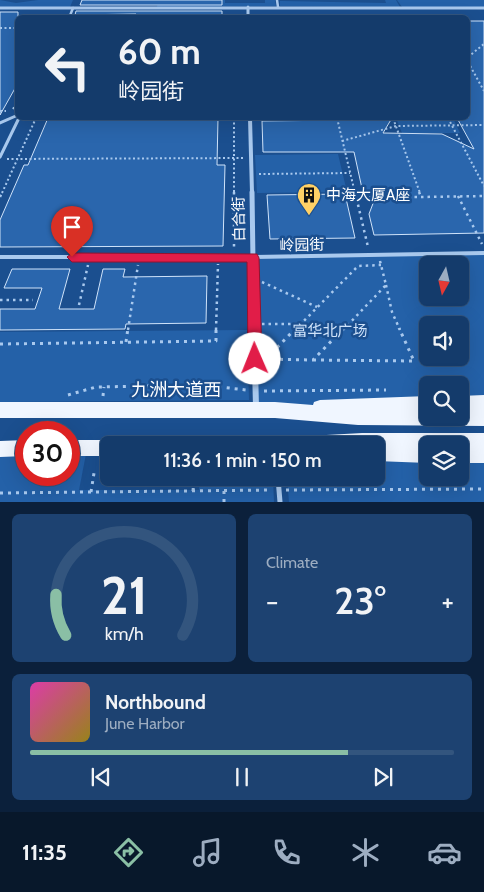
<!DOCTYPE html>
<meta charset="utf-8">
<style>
:root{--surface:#143b6b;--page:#1d4271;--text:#f1f3f6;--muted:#9dadc1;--line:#33557e;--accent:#8abfa5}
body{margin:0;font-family:Cabin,"Noto Sans SC",sans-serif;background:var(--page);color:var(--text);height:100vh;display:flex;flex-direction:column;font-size:19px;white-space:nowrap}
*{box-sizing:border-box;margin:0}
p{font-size:16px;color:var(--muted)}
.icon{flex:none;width:28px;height:28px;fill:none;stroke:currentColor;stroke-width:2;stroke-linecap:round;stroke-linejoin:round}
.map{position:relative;height:502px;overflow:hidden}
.sheet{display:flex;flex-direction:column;gap:12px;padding:12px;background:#0b203b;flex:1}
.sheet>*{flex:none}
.hud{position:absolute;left:15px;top:15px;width:455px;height:105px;border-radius:8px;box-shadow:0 5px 20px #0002,0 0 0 1px var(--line);background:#143b6b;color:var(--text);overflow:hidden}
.needle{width:32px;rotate:188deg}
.fabs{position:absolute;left:419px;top:256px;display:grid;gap:10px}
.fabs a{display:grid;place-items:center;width:50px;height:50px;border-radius:8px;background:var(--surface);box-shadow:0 5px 20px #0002,0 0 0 1px var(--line);font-size:25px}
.speed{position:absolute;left:15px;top:421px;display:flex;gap:10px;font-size:25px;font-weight:700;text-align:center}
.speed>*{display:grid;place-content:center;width:65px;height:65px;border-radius:50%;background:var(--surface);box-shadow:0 5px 20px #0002,0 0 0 1px var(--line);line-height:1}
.speed .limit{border:8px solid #d22;background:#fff;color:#111}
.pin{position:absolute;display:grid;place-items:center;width:42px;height:42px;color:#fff;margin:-51px -21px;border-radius:50% 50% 50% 0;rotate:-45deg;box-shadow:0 0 5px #0007}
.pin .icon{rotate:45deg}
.me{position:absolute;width:55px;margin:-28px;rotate:359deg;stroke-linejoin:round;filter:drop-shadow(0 0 4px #0008)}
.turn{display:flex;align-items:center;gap:18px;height:105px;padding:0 20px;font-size:22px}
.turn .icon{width:65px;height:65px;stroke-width:2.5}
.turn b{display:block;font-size:35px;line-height:42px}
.big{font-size:38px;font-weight:600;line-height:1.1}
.sheet .card{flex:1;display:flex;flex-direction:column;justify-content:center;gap:8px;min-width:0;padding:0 18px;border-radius:8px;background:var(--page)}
.sheet .dial{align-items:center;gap:0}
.dial svg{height:130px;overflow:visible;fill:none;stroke:var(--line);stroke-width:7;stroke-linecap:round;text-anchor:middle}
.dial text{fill:var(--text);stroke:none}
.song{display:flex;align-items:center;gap:15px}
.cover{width:60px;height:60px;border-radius:8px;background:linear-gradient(135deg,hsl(320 70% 55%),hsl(50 70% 35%))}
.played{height:5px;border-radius:2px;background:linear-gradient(90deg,var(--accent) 75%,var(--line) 75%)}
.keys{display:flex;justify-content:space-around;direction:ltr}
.heat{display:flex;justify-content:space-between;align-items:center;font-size:28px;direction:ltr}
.sheet .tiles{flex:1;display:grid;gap:12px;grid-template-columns:1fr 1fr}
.card:last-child{grid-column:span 2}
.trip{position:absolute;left:100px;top:436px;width:285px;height:50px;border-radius:8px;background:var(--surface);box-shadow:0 5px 20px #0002,0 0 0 1px var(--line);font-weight:600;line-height:50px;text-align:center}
.dock{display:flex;height:80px;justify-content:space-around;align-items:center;background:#08182b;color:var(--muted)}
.dock .icon{width:35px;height:35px}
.dock .current{color:var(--accent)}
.dock b{font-size:22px;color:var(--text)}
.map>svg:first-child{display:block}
.green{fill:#2461a8;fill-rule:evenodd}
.building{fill:#2a66ad;stroke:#cfe3fa}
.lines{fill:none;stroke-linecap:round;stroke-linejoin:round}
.path-far2{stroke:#a9c9ee;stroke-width:2;stroke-dasharray:2 2.5;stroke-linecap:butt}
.path-far1{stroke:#a9c9ee;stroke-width:2.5;stroke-dasharray:2.5 4;stroke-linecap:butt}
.path{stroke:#a9c9ee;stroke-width:3;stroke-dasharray:3 5;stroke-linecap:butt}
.service-far3{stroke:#a9c9ee;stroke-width:2.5}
.service-far2{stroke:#a9c9ee;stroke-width:3}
.service-far1{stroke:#a9c9ee;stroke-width:4}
.service{stroke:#a9c9ee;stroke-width:5}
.minor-far3{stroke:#a9c9ee;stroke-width:3}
.minor-far2{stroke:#a9c9ee;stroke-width:4}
.minor-far1{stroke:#a9c9ee;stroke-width:5}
.minor{stroke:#a9c9ee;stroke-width:6}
.primary{fill:#f0f6ff;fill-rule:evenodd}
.route{fill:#e11d48;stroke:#92132f}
.labels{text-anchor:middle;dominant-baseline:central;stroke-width:5;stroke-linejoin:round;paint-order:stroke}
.poi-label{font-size:15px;fill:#fff;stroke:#1b4f8f;text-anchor:start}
.street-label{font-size:15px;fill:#fff;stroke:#1b4f8f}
.park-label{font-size:15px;fill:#cfe3fa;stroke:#1b4f8f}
.near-street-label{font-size:18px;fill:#fff;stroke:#1b4f8f}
</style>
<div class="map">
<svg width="484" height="502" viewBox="0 0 484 502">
<rect width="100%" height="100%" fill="#1b4f8f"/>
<path class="green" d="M0,0l16,3 22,-3h35l-3,7h-70z
M213,0h12v3h40v-3h10l1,6 -119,1 1,-6z
M385,0h11l4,7 -120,-1v-5l106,2z
M397,0h87v8l-82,-1z
M396,118h57l7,15h-58z
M338,154l9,38 -90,1 -2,-38z
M484,254v149h-24v-18h-32l-1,18 -170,3 -4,-148zM428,265h32v33h-32zM428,325h32v33h-32z
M247,330l2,70 -249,2v-70z
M0,454h26v21h43v-21h17l-7,36h120l1,-12h73l1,24h-274z
M376,458h51l1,20h32v-20h24v44h-195l-2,-24h89z"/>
<path class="building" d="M82,0h140v5h-142z
M76,11h146v7h-87l1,-4 -61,1z
M0,12h18v71l-18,32z
M468,21h16v212l-110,2 -5,-21 8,-21h-14l-9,-41h-91l-1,-31 82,-1 -1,-2h49l-9,15 59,1 32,15 -17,-31h11z
M48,118h170l-1,47h8l-2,81 -223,1v-27l24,-55h4z
M345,194l10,44 -85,1 -3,-44z
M12,269h58l-11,40h35l9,-40h22l-2,8 84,-1 -1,47 -80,1 -1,5 -125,1v-21h35l7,-21h-38z"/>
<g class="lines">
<path class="path-far2" d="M0,28h18
M468,57l16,-13
M468,62l16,29
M13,109l5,-8
M0,111h6
M234,118v75
M337,118l18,75
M393,118l27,75
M448,118l36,68
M342,141l54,-15 88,-1
M7,159l237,-1
M259,174l91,-1
M2,193l34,-75"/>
<path class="path-far1" d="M234,192v56
M355,192l13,55
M419,192l2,5
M458,196l24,48
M0,197l2,-5
M356,198l128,-2
M262,282l55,25
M386,285l6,27 8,18
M0,300h33
M79,305l9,-40
M262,324h38
M128,330l10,-65
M216,330l2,-66
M295,330l63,-64 23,-1
M343,330l43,-45 -6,-24"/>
<path class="path" d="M126,342l2,-14
M0,344l216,-3v-13
M264,359l49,1 31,-32
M266,359l30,-31
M313,360l101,1 -15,-33
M197,385v10
M264,391l122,-1
M68,395l28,-8 108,-2 42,5
M103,396l1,-9
M286,490l198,-1
M193,491l1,-13
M224,491v11
M91,492l3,-19
M0,493l271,-3"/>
<path class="service-far3" d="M277,0l1,7
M69,18l4,-10"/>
<path class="service-far2" d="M0,123l18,-8
M0,157l19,-39"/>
<path class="service-far1" d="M0,257h253l231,-4"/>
<path class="service" d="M278,478l2,24"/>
<path class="minor-far3" d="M248,7v11
M0,8h484"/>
<path class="minor-far2" d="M250,118l2,75"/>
<path class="minor-far1" d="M252,192l2,138"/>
<path class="minor" d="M254,328l2,79"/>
<path class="primary" d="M484,395v31l-126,-1 -83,-7h-275v-16h275l38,3 1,-3 6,-2 108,-4v22h32v-22z
M362,433h122v30h-24v-18h-32v18l-52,-2v-16h-93l2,-6 6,-2z
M26,440v16l-26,1v-16z
M69,440h40l6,2 1,3h-7v11h-40z"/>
</g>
<path class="route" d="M72,253l185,1 2,4 3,101 -2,4 -5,2 -5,-2 -2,-4 -1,-97h-175l-5,-5z"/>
<defs>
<g id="building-pin" transform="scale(1.25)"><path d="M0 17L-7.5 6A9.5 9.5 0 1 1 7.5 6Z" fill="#ffd166" stroke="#1b4f8f"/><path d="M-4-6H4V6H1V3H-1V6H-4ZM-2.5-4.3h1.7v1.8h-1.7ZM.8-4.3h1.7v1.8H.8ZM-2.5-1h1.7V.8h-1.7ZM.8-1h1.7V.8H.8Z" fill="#111"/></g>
</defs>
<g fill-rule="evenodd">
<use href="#building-pin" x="309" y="195"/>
</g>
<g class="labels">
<g class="poi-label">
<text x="326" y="195">中海大厦A座</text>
</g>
<g class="street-label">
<text transform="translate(239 219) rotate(-91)">白合街</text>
<text transform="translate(302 245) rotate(-1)">岭园街</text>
</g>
<g class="park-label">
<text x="330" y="331">富华北广场</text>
</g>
<g class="near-street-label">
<text x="176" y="390">九洲大道西</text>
</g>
</g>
</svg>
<div class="fabs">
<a><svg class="needle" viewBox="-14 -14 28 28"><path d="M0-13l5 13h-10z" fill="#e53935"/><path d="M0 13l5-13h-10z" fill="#9dadc1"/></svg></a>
<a><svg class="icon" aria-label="sound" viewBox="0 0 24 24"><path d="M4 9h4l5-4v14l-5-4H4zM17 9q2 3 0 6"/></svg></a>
<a><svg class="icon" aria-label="search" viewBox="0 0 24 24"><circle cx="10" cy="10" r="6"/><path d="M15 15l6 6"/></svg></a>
<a><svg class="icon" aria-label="layers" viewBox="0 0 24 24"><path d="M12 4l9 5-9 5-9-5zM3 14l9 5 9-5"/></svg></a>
</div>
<div class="speed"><div class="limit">30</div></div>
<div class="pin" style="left:72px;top:257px;background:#d93025"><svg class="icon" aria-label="arrive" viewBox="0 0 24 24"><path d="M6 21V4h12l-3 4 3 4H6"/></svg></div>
<svg class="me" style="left:255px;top:359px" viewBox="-20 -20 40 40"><circle r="19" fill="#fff"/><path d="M0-13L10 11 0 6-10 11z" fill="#e11d48"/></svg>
<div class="trip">11:36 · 1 min · 150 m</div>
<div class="hud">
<div class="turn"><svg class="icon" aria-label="left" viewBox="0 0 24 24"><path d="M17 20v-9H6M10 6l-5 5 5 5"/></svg><div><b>60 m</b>岭园街</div></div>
</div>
</div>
<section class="sheet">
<div class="tiles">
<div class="card dial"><svg viewBox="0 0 100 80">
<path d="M14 69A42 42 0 1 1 86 69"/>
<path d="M14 69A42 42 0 0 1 8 44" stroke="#8abfa5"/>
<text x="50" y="56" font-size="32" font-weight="700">21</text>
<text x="50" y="72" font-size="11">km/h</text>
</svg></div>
<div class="card"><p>Climate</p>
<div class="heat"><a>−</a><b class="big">23°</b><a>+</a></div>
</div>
<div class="card">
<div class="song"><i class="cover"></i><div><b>Northbound</b><p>June Harbor</p></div></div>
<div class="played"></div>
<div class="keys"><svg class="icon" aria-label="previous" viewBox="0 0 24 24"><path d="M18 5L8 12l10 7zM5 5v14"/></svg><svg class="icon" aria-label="pause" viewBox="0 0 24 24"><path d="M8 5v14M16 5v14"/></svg><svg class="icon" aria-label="next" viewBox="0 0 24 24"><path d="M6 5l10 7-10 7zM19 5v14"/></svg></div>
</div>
</div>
</section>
<nav class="dock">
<b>11:35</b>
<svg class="icon current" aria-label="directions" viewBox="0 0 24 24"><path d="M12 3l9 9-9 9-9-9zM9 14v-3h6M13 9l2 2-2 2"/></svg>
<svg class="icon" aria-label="music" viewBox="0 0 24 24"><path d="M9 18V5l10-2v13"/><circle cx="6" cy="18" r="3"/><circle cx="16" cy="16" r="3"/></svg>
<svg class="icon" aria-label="phone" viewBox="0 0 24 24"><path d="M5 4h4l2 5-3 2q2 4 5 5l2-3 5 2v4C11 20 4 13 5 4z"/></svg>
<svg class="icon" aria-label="climate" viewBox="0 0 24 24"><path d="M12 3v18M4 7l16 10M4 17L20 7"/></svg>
<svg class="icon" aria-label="car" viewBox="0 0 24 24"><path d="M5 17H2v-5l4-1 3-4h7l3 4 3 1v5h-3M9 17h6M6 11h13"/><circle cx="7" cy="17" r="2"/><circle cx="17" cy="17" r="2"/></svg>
</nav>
